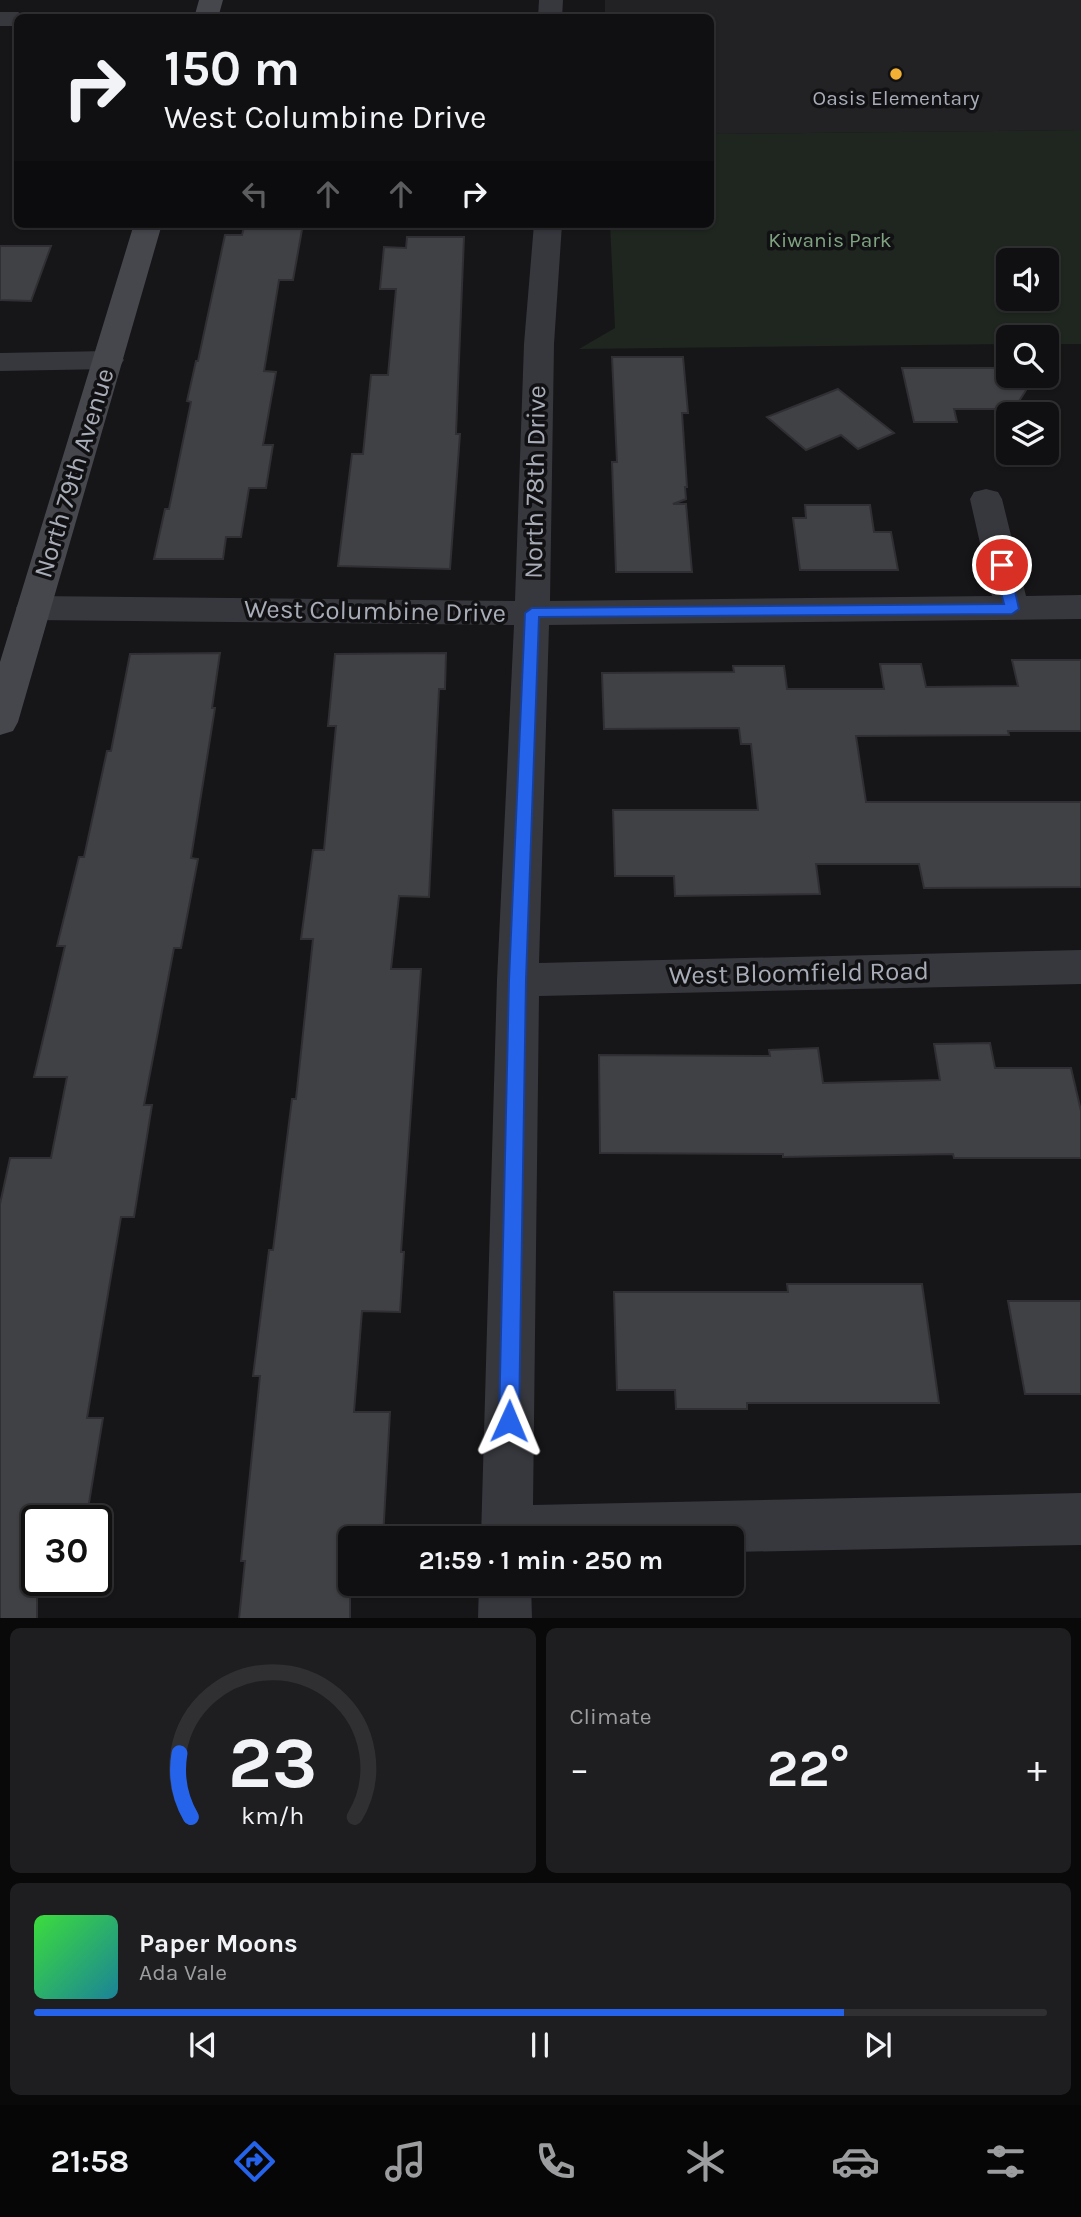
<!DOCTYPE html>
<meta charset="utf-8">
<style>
:root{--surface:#101012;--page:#1e1e20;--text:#f1f3f6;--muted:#9c9d9f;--line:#303032;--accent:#2563eb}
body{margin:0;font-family:Karla,sans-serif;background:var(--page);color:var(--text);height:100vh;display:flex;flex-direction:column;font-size:26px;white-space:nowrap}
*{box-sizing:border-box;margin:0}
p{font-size:23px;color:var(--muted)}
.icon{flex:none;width:38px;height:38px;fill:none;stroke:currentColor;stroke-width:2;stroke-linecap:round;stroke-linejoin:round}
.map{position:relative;height:1618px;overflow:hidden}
.details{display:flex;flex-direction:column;gap:10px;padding:10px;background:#09090a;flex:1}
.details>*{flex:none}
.banner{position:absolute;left:14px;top:14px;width:700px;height:214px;border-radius:10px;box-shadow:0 2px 5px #0004,0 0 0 2px var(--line);background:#101012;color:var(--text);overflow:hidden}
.tools{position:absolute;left:996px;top:248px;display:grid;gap:14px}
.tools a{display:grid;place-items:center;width:63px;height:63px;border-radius:10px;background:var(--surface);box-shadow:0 2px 5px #0004,0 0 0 2px var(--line);font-size:35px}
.speed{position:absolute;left:21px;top:1505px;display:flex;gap:14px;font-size:35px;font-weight:700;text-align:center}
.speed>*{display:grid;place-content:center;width:91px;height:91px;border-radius:50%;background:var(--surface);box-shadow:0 2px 5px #0004,0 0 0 2px var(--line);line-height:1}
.speed .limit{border:4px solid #111;border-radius:10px;background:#fff;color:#111}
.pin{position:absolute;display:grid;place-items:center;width:60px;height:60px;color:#fff;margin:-30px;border:4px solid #fff;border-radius:50%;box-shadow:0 2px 7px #0007}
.me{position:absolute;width:77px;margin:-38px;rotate:1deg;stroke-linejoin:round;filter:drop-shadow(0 0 5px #0008)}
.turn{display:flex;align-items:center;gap:24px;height:147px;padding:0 35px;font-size:32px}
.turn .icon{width:91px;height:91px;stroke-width:2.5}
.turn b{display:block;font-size:49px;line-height:60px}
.lanes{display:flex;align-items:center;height:66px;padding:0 35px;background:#0003;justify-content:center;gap:35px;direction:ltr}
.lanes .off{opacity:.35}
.big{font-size:52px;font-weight:700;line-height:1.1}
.details .card{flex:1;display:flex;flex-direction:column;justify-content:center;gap:10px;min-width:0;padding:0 24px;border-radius:10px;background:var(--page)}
.details .dial{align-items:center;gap:0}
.dial svg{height:182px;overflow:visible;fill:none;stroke:var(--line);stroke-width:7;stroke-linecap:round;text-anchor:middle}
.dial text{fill:var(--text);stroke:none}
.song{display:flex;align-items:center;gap:21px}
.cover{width:84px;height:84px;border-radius:10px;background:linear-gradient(135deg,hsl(120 70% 55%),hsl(190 70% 35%))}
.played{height:7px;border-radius:4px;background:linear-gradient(90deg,var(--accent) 80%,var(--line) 80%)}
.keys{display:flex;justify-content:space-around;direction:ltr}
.heat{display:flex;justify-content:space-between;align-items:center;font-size:38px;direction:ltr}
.details .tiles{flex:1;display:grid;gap:10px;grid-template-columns:1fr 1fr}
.card:last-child{grid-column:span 2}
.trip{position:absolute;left:338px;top:1526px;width:406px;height:70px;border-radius:10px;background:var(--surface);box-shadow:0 2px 5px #0004,0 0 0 2px var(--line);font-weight:700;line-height:70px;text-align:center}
.dock{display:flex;height:112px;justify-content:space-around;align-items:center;background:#060607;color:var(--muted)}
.dock .icon{width:49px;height:49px}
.dock .current{color:var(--accent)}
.dock b{font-size:32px;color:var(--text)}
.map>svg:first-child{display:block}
.built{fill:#222225}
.green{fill:#1e261f;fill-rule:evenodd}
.building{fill:#404145;stroke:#303034;stroke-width:2}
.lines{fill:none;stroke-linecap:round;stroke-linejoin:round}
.street{fill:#37383d;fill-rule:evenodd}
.secondary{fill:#45474d;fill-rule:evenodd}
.route{fill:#2563eb;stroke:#184099;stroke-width:2}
.poi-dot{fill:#f2b134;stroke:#111113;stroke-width:2.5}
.labels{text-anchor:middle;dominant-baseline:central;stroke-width:7;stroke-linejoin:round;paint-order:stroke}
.far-poi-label{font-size:21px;fill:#a8adb8;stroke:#111113}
.far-park-label{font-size:21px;fill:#7fa381;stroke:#111113}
.street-label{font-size:26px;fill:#a8adb8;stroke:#111113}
</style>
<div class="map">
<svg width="1081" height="1619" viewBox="0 0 1081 1619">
<rect width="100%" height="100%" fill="#161618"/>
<path class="built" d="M605,0h476v130l-370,4 -1,-116 -105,-1z"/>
<path class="green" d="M1081,130v214h-34l-1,-6h-38v6l-429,5 36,-21 -5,-104h100l1,-90zM1008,261h38v38h-38z"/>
<path class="building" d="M245,224h58l-10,56h-14l-15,91 12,1 -13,73h10l-7,43h-17l-8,49h-15l-3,22h-69l11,-50h4l22,-107 -4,-1 9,-40h2l27,-126h17z
M407,237h57l-8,197h4l-10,135 -112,-3 14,-112h11l8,-79h17l8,-86h-16l4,-42 22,1z
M0,246h51l-20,55 -31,-1z
M612,357h71l5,56h-6l5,74h-2l1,12 -13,5h13l6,68h-76l-4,-110h5z
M902,368h106v8h27l-21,33h-60l3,13h-43z
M838,389l56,44 -36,16 -17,-14 -35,15 -39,-33z
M805,505h65l4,27h17l7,38h-98l-7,-52h13z
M220,653l-8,55h3l-24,150 7,1 -17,89h-7l-30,157h8l-18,112h-13l-34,201h16l-17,103h-49v98h-37v-415l10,-46h41l16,-81h-33l31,-131h-8l22,-89h5l23,-106h4l19,-97z
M446,653l-1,36h-6l-10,208 -30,-1 -8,73h30l-20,283h3l-4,60 -38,-1 -8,101h36l-7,126h-33v81h-111l6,-58h-4l19,-185h-7l16,-126h4l19,-151h4l17,-160h-12l12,-89h11l12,-124h-8l7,-72z
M1012,660h69v71h-73l1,4 -153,1 10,66h215v85l-157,1 -5,-24h-103l4,30 -145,2 -1,-20h-59l-2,-66h145l-7,-66h-10l-2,-16 -135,1 -2,-56 132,-1 -1,-6h51l3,23h97l-4,-25h41l5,23 92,-1z
M990,1043l5,25h76l10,43v47h-127l-1,-4 -170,3v-3l-183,-1 -1,-98 171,1 -1,-6 49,-2 5,35 117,-3 -6,-36z
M787,1284h135l17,119h-192v6h-71l-1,-19h-58l-3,-98h174z
M1008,1301h73v93h-56z"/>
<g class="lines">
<path class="street" d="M539,0h24l-1,18h-24z
M0,12h18l11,6h-11v8h-18z
M534,224h28l-8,120 -4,257 442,-5 -22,-97 4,-7 12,-3 12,3 4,7 24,97 55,-1v24l-532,6 -10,338 542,-13v34l-542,12 -6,509 548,-12v52l-349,7v-14h-251l16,-558 17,-355 -481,-5 -12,-4 -5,-8 5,-8 12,-4 482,5 9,-257z
M109,351l11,3 4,6 -4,6 -11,3 -109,2v-18z
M479,1584h52l1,35h-54z"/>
<path class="secondary" d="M199,0h24l-5,18h-24z
M134,224h28l-144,498 -5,9 -13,4v-73z"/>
</g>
<path class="route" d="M1002,560l7,5 10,44 -7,5 -473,3 -13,363 -7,441 -3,7 -7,3 -7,-3 -3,-7 10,-441 16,-367 7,-5 472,-4 -10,-39z"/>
<circle class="poi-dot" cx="896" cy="74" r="7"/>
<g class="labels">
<g class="far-poi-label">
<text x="896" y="98">Oasis Elementary</text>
</g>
<g class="far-park-label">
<text x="830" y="240">Kiwanis Park</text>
</g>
<g class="street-label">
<text transform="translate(74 473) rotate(-73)">North 79th Avenue</text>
<text transform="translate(535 482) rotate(-89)">North 78th Drive</text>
<text transform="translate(375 611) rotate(1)">West Columbine Drive</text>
<text transform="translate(799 973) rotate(-1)">West Bloomfield Road</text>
</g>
</g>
</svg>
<div class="tools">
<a><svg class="icon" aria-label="sound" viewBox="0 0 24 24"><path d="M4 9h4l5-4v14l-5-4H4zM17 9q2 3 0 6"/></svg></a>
<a><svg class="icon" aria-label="search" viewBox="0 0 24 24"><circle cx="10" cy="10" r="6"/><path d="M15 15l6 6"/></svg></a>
<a><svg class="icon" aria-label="layers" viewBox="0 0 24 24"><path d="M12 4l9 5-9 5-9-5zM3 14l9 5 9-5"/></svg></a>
</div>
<div class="speed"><div class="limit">30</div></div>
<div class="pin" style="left:1002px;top:565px;background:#d93025"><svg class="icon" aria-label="arrive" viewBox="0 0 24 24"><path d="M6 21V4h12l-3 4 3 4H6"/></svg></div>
<svg class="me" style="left:509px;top:1421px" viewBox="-20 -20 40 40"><path d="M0-17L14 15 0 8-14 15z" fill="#2563eb" stroke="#fff" stroke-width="4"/></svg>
<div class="trip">21:59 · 1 min · 250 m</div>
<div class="banner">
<div class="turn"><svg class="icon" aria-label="right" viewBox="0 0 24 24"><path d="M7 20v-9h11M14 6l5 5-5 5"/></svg><div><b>150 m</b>West Columbine Drive</div></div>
<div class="lanes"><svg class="icon off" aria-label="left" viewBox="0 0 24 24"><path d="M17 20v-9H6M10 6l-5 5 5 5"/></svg><svg class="icon off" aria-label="ahead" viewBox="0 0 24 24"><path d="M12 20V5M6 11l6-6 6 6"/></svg><svg class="icon off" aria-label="ahead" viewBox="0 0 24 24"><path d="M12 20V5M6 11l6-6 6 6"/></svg><svg class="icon" aria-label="right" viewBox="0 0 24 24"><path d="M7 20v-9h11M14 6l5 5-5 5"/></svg></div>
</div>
</div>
<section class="details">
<div class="tiles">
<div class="card dial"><svg viewBox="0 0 100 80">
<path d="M14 69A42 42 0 1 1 86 69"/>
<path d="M14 69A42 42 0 0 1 9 41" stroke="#2563eb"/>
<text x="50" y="56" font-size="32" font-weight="700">23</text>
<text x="50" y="72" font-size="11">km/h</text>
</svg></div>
<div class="card"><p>Climate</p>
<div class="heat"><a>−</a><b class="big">22°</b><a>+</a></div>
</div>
<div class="card">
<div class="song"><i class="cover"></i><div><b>Paper Moons</b><p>Ada Vale</p></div></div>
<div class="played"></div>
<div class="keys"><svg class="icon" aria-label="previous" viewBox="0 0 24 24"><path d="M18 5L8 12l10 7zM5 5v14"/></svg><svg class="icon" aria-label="pause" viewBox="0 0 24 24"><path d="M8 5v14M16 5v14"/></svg><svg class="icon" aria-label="next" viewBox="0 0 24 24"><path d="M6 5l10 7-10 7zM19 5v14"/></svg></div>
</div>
</div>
</section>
<nav class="dock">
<b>21:58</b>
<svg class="icon current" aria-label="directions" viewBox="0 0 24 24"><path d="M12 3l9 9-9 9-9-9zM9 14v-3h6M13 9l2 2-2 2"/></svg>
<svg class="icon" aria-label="music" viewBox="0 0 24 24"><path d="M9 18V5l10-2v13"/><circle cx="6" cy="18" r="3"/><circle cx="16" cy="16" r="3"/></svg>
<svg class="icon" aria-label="phone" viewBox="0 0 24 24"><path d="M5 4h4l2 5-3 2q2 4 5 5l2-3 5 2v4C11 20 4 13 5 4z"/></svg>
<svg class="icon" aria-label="climate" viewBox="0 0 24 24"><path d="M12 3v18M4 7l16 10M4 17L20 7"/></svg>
<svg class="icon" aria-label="car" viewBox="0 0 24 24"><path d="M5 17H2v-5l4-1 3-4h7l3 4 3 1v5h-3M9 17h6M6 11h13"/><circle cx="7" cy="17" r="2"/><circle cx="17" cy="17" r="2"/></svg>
<svg class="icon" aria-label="filters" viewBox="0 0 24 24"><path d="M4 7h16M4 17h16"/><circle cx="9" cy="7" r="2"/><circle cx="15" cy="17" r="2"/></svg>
</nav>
